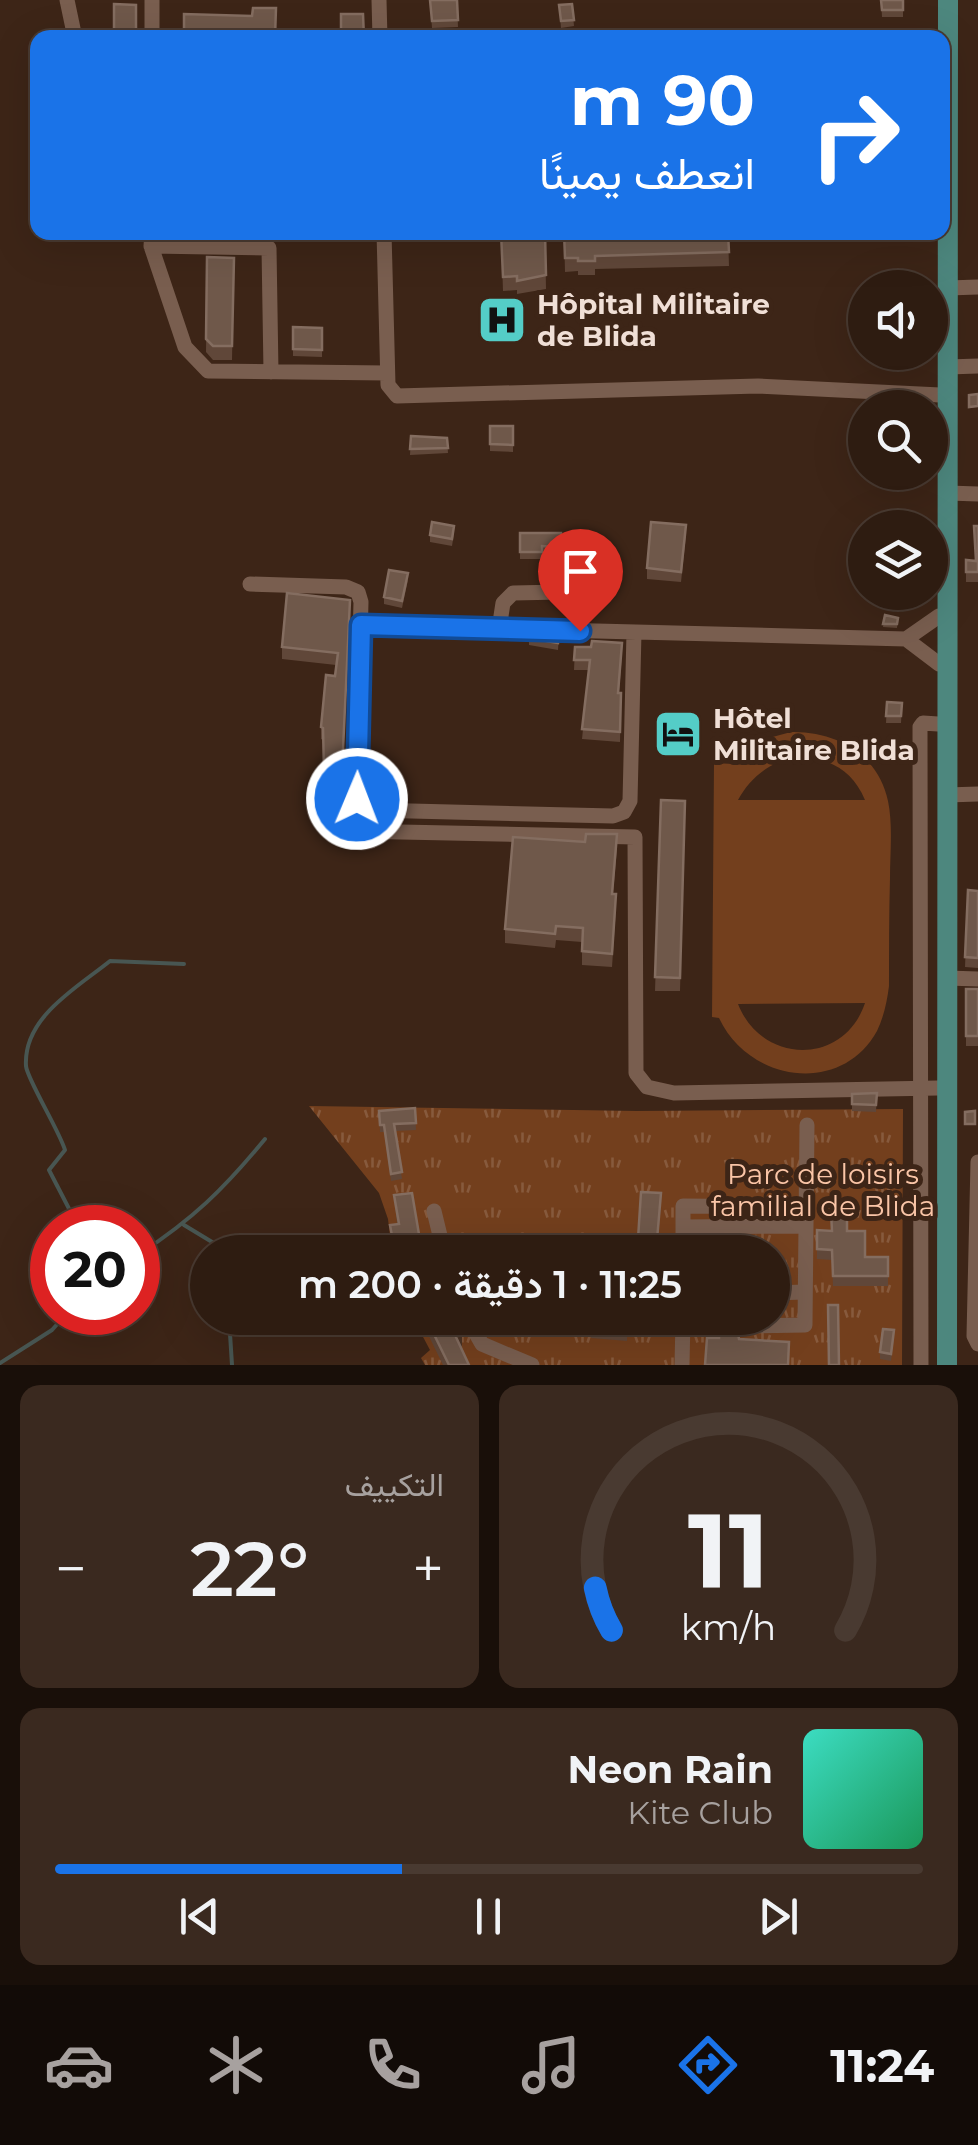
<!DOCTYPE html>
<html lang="ar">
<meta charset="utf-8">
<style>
:root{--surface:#2e1c11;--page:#3a291f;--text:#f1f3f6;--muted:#a7a19f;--line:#493a31;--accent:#1a73e8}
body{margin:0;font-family:Montserrat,Vazirmatn,sans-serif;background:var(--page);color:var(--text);direction:rtl;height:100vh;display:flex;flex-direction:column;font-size:38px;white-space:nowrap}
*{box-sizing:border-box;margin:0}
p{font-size:32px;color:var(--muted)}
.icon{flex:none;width:55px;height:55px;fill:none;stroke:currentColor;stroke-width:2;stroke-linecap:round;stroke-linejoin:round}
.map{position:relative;height:1365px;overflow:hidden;direction:ltr}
.drawer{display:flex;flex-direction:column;gap:20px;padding:20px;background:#190f09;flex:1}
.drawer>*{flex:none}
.hud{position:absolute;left:30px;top:30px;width:920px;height:210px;border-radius:20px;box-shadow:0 10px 40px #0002,0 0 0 2px var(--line);direction:rtl;background:#1a73e8;color:#fff;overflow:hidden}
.controls{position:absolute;left:848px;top:270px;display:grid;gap:20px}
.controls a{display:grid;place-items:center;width:100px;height:100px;border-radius:50%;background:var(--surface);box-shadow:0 10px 40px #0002,0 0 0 2px var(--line);font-size:50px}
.speed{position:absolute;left:30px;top:1205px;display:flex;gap:20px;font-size:50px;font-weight:700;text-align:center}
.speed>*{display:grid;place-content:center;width:130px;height:130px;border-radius:50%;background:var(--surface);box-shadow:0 10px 40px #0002,0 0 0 2px var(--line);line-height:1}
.speed .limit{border:15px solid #d22;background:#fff;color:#111}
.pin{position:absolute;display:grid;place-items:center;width:85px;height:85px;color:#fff;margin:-102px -42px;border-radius:50% 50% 50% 0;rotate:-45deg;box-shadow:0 0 10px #0007}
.pin .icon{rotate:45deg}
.me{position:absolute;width:110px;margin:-55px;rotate:1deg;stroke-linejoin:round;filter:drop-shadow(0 0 8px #0008)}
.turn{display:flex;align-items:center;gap:35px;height:210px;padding:0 30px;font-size:45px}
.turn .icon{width:130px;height:130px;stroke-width:2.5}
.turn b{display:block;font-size:70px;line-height:85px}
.big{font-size:75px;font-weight:600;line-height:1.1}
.drawer .card{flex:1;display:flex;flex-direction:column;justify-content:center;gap:15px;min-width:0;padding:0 35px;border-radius:20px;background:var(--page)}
.drawer .dial{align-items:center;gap:0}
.dial svg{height:260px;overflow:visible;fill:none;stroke:var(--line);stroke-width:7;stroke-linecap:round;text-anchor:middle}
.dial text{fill:var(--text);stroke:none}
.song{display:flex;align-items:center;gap:30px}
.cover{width:120px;height:120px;border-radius:15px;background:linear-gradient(135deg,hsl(170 70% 55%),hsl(150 70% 35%))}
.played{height:10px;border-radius:5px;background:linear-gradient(90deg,var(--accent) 40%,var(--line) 40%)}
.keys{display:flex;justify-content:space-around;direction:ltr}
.heat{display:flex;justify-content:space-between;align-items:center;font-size:55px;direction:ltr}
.drawer .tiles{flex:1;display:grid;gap:20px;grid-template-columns:1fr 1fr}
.card:last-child{grid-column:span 2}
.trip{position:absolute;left:190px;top:1235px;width:600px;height:100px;border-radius:50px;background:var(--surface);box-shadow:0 10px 40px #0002,0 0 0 2px var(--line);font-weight:600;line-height:100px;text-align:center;direction:rtl}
.dock{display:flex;height:160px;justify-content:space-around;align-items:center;background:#120b07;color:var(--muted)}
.dock .icon{width:70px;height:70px}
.dock .active{color:var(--accent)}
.dock b{font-size:45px;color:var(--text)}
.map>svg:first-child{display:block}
.park{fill:url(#park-tufts)}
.pitch{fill:#733f1d;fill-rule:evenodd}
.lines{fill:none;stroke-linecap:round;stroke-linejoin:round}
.stream{stroke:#485652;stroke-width:4}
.minor{stroke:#795e4f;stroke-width:15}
.major{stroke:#4d877e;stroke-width:20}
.wall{fill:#604739}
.shaded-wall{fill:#4b3324}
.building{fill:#6f584a;stroke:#846d60;stroke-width:2.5}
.route-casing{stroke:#114b97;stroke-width:25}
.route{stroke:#1a73e8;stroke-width:18}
.labels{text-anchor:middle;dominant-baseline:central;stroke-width:10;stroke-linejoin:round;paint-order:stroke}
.poi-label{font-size:28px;font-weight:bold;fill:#f0dfd6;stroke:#3d2517;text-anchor:start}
.park-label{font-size:28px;fill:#fac5a7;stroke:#3d2517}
</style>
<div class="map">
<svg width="978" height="1365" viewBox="0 0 978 1365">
<defs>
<pattern id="park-tufts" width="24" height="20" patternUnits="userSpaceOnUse" patternTransform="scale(2.5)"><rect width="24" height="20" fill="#733f1d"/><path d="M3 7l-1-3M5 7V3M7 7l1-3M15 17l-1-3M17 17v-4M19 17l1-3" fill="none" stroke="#875a3d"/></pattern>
</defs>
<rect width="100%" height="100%" fill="#3d2517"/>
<path class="park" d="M309,1106l328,5 266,-2 -1,256h-477l-4,-7 9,-8 -17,-32h359v-66h-380l-4,-33 -9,-26z"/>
<path class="pitch" d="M791,732c45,-1 87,22 97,69 5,24 2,52 2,77 -1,36 -1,72 -1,108 -2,16 -5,30 -12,45 -36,65 -128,51 -158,-13l-7,-1 2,-254 19,1 32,-25zM798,755c31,4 54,14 67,45h-127c13,-24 33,-38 60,-45zM865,1003c-21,63 -103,62 -127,1z"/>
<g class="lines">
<path class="stream" d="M184,1225l33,20 2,7
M79,1228l-30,-58 16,-20c-6,-20 -38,-71 -39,-84 -3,-49 52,-79 84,-105l74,3
M138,1255c55,-36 85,-65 127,-116
M229,1318l3,47
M0,1363l52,-33 16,-18"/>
<path class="minor" d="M67,0l8,38
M152,0v38
M379,0l1,38
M152,232l-1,14 34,101 23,24 179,2
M384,232l4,153 9,11 361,-10 182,9
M151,246l118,2 2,124
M948,288l30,-1
M948,367l30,-1
M948,493l30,1
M250,584l96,3 12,5 3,10 -5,191 5,11 11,6 241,6 11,-4 6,-11 4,-169
M361,625l545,14 33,-23
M499,629l4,-26 10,-10 48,-1 15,11 4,28
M906,639l33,25
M947,795l31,-1
M352,831l283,6 1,236 11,14 27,6 264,-5
M947,978l31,1
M978,1162l-4,174 4,8
M434,1211l10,41
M683,1227l122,-1
M683,1252v-46l122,1
M772,1293l33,-1
M467,1318l15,26 50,21
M683,1327l122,-2 2,-200
M682,1365l1,-46
M921,1365l-1,-638 3,-4 15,1"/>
<path class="major" d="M947,1365l1,-1365"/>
</g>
<path class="wall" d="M430,0h27l1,27 -26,1z
M881,0h22v17h-21z
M572,4l2,22 -13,2 -2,-23z
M252,16l24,22h-92z
M501,232h44l1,57 -29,5v-4l-14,1z
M564,232h164l1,34 -134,3v6h-17v-4l-13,1z
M207,257l27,1 -2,102h-19l-7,-8z
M293,327l29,1v29l-29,-1z
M490,426h23v26l-23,-1z
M411,436l36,2 1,15 -38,2z
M978,526v56h-12v-22l9,1z
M454,533l-2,13 -22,-4v-7z
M520,533h41l-1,21 -18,-1v6h-22z
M686,535l-5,47 -34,-3v-11z
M408,580l-6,28 -18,-4v-7z
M350,600l-8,183h-18l-1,-43 -2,-1v-12l14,-51 1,-11 -54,-6v-12z
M885,615l13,3 -1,10 -14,-1z
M529,634h30l-1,16 -29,-5z
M575,647l47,7 -3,39h2l-1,49 -38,-3 7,-69h-15z
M887,702l15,1 -1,20h-15z
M661,800l24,1 -5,190h-25z
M374,839l1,9 -15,2 -1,-8z
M617,848l-4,46 3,14 -4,59 -30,-2v-23l-26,-2 -1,8 -50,-5v-14z
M968,890l10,1v77l-13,-1z
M966,989h12v57h-12z
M877,1093l-1,19 -24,-1v-17z
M415,1108l1,22 -21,1 7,48 -11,2 -7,-49h-4l-1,-21z
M394,1195l28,57h-29l-3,-27 7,-1z
M661,1204l-4,47 -19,-2v-10z
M817,1230l30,1 18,26h23v29h-55l-1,-26 -15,-1z
M420,1318h34l8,28 -2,1 9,18h-26z
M592,1318l36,2 -1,21 -36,-3z
M894,1337l-3,24 -11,-2v-7z"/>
<path class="shaded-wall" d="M462,1334v12l-6,3v-12z"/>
<path class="building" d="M430,0h27l1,20 -26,1z
M881,0h22v10h-21z
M114,4l22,1v33h-22z
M572,4l2,16 -13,1 -2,-16z
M253,8h23l-1,30h-19v-4l-52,-2v6h-20v-24l68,2z
M341,14h22l1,24h-23z
M37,52h1v59h-2z
M501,232h44l1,43 -29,6v-5l-14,1z
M564,232h164l1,20 -134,4v5h-17v-3h-13z
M207,257l27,1 -2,88h-19l-7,-7z
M293,327l29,1v22l-29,-1z
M978,394v12l-9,1v-12z
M490,426h23v19l-23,-1z
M411,436l36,2 1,10 -38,1z
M432,522l22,4 -2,13 -22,-4z
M651,522l35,3 -5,47 -34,-4z
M974,526h4v46h-12v-12l10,1z
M520,533h41l-1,14 -18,-1v6h-22z
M389,570l19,3 -6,28 -18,-4z
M287,593l63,7 -8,171h-18l-1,-43 -2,-1 5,-52 9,1 3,-23 -56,-6z
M885,615l13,3 -1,6h-14z
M529,634h30l-1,9 -29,-5z
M592,641l30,2 -4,50h3l-1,39 -38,-3 8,-69h-16l1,-13h16z
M887,702l15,1 -1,13h-15z
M661,800l24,1 -5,177 -25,-1z
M586,834h31l-5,60h4l-4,60 -30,-3 1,-23 -27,-2 -1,8 -50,-5 8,-92 72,5z
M359,839h15l1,5 -15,2z
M968,890l10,1v67l-13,-1z
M966,989h12v47h-12z
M877,1093l-1,12 -24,-1v-10z
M415,1108l1,15 -22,1 8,48 -11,2 -7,-49h-4l-1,-14z
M975,1111v13h-10v-12z
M641,1192l20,1 -4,47 -19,-1z
M412,1193l10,59h-14v-1l-13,1 -5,-27 9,-1 -5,-29z
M847,1211v20h18v26h23v19h-55l-1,-26 -15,-1v-19l15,1 -1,-19z
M828,1305h10l1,60h-10z
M426,1318h28l8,16 -6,3 13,28h-20z
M592,1318l36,2 -1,14 -36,-3z
M883,1329l11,1 -3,24 -11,-2z
M719,1333h19l1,6 50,3 -1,23h-83l2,-27h12z"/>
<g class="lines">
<g class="route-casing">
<path id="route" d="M357,799l4,-174 219,6"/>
</g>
<use href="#route" class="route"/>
</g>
<defs>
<g id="hospital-square" transform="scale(2.5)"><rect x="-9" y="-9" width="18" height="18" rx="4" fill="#54cdc7" stroke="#3d2517"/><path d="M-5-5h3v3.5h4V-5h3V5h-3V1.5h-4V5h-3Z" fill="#111"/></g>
<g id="hotel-square" transform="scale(2.5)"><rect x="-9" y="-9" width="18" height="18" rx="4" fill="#54cdc7" stroke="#3d2517"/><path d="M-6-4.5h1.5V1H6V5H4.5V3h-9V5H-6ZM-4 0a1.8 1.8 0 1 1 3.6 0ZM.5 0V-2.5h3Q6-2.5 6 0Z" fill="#111"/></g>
</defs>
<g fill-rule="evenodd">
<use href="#hospital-square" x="502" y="320"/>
<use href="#hotel-square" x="678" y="734"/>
</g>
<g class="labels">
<g class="poi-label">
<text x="537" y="304">Hôpital Militaire<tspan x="537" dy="32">de Blida</tspan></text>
<text x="713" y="718">Hôtel<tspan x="713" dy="32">Militaire Blida</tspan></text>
</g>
<g class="park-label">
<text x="823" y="1174">Parc de loisirs<tspan x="823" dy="32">familial de Blida</tspan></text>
</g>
</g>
</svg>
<div class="controls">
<a><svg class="icon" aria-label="sound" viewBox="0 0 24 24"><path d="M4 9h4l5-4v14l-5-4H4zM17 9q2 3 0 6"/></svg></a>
<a><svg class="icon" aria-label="search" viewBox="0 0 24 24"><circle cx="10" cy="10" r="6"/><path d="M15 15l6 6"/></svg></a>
<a><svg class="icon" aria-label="layers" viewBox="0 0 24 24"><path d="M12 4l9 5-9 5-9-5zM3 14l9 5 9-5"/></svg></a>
</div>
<div class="speed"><div class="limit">20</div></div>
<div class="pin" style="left:580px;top:631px;background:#d93025"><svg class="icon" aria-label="arrive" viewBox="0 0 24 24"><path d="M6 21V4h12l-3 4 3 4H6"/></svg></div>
<svg class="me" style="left:357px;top:799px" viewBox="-20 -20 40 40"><circle r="17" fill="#1a73e8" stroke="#fff" stroke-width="3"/><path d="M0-11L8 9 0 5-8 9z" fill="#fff"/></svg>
<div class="trip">11:25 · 1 دقيقة · 200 m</div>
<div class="hud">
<div class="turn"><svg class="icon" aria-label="right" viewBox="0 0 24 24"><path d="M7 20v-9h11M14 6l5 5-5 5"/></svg><div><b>90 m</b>انعطف يمينًا</div></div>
</div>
</div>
<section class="drawer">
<div class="tiles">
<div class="card dial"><svg viewBox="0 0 100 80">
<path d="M14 69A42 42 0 1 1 86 69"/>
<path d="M14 69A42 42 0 0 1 9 56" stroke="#1a73e8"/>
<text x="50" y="56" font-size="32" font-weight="700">11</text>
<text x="50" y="72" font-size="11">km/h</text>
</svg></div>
<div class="card"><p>التكييف</p>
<div class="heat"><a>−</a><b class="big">22°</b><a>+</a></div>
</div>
<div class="card">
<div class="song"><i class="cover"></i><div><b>Neon Rain</b><p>Kite Club</p></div></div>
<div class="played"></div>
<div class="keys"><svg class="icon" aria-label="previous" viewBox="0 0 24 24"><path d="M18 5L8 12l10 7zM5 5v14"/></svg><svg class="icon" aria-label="pause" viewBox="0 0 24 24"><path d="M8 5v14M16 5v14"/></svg><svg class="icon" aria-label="next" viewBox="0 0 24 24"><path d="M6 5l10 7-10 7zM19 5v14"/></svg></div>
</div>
</div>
</section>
<nav class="dock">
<b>11:24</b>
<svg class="icon active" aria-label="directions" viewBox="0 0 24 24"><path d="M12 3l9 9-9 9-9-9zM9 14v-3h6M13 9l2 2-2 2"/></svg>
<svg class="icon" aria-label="music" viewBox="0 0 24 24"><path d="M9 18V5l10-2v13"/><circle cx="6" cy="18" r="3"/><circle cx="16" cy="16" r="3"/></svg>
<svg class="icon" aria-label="phone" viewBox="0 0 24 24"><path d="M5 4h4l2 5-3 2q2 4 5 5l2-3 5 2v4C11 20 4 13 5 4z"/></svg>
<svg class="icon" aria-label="climate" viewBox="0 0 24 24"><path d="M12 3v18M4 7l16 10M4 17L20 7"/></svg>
<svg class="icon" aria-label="car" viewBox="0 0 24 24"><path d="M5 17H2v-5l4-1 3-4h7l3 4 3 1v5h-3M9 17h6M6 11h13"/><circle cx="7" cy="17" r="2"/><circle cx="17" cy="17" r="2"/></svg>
</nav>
